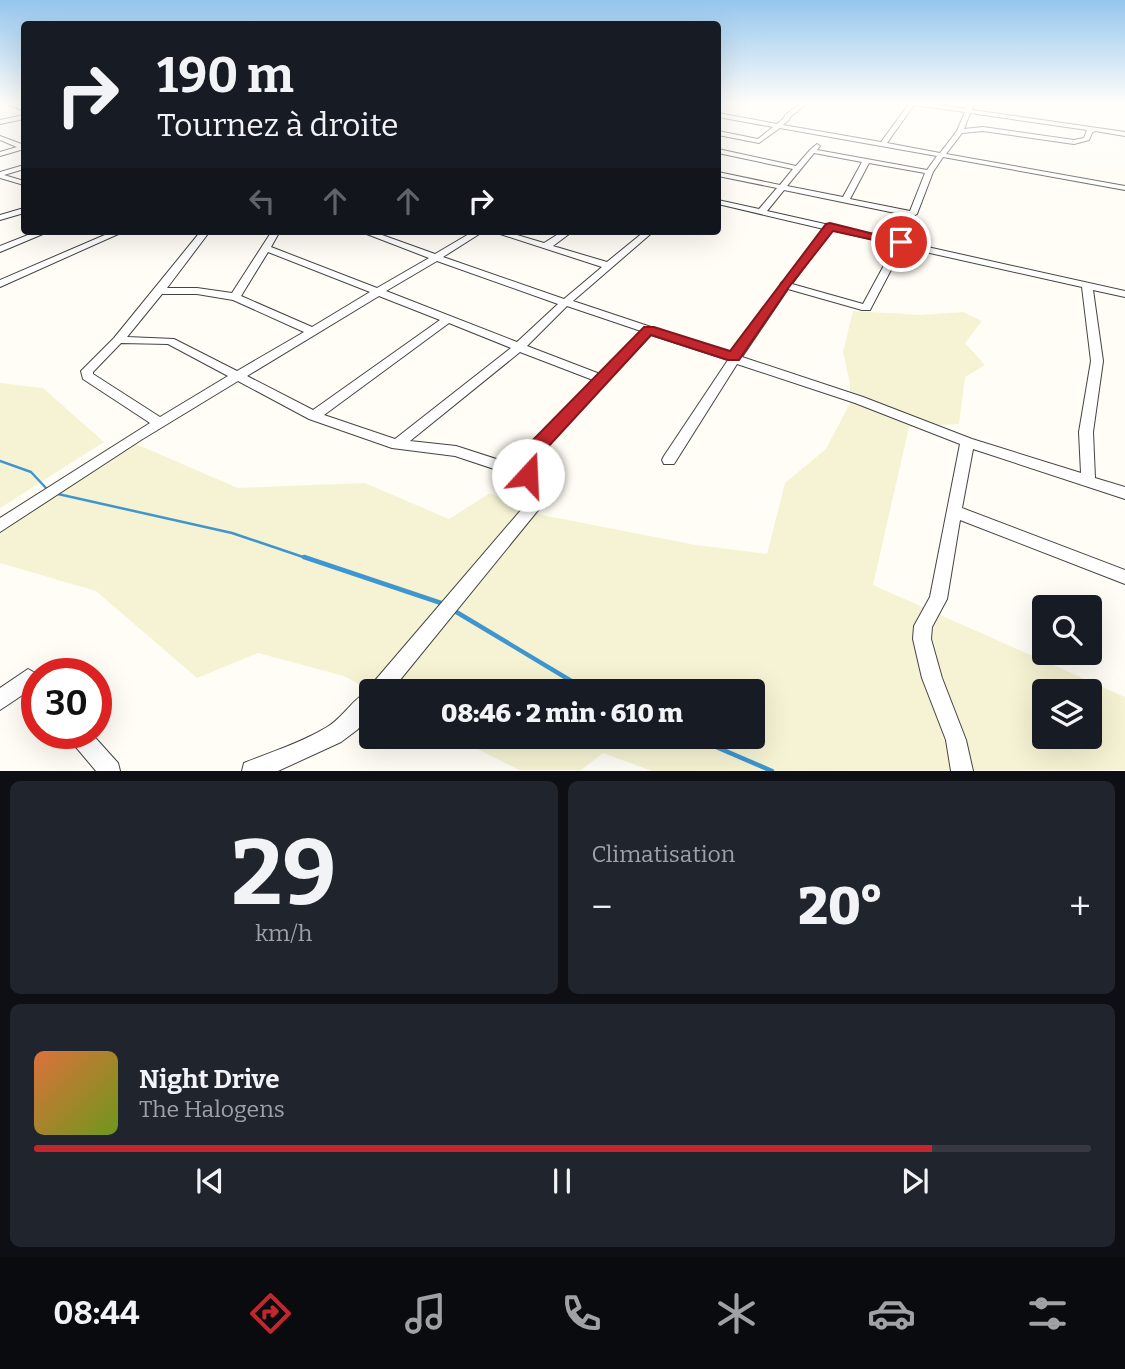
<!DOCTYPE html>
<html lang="fr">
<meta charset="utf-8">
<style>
:root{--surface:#171b24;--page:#20242c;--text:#f1f3f6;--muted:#9ea1a6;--line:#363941;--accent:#c4262e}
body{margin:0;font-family:Bitter,serif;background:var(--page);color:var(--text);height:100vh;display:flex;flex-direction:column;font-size:26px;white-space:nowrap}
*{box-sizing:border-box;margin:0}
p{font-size:23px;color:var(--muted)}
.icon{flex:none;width:38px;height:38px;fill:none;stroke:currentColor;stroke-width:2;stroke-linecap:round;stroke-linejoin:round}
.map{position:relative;height:771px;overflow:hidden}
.panel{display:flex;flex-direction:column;gap:10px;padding:10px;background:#0d0f14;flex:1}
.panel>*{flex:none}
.guide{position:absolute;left:21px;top:21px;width:700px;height:214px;border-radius:7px;box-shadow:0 7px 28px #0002;background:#171b24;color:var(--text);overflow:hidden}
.controls{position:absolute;left:1032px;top:595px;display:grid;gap:14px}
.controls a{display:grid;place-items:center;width:70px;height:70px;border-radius:7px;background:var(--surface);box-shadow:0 7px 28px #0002;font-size:35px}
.speed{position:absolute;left:21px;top:658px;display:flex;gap:14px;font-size:35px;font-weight:700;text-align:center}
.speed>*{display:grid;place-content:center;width:91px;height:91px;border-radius:50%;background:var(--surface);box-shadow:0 7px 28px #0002;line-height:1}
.speed .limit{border:10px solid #d22;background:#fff;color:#111}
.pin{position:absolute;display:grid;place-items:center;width:60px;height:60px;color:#fff;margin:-30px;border:4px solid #fff;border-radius:50%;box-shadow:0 2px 7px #0007}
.me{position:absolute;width:77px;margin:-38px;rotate:20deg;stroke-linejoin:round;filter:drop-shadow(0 0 5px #0008)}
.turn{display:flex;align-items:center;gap:24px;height:147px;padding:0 21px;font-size:32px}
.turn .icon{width:91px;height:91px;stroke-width:2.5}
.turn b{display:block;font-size:49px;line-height:60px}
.lanes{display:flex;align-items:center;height:66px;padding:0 21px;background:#0003;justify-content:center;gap:35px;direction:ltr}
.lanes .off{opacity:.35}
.big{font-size:52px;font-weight:800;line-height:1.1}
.panel .card{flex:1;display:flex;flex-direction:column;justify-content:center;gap:10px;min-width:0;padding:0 24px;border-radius:10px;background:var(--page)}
.panel .dial{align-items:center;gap:0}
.dial b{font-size:91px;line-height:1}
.song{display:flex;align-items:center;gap:21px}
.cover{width:84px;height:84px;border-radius:10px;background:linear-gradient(135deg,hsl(20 70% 55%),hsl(80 70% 35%))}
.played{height:7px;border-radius:4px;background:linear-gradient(90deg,var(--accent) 85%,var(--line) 85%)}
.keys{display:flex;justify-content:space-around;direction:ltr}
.heat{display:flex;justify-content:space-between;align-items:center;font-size:38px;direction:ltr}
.panel .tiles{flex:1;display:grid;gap:10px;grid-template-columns:1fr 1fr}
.card:last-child{grid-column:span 2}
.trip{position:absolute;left:359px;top:679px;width:406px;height:70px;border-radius:7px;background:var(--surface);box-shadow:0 7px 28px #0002;font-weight:800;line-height:70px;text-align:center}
.tab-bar{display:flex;height:112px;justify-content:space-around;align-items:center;background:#090b0e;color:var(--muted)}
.tab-bar .icon{width:49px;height:49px}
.tab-bar .on{color:var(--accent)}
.tab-bar b{font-size:32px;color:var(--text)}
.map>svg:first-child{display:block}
.farmland{fill:#f6f3d4;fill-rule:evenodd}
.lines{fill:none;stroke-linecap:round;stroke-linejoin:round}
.stream-far1{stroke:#3f96cf;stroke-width:2.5}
.stream{stroke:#3f96cf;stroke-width:4.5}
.minor-casing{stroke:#444;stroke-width:2}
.minor{fill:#fff;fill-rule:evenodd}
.route{fill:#c4262e;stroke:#7f191e;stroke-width:2}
</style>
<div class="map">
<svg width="1125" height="771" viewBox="0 0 1125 771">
<rect width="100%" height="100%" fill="#fffdf5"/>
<path class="farmland" d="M853,311l68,4 42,-3 19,9 -17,22 20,22 -20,12 -6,47 -50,3 -36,158 252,112v73l-473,1 -49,-18 -22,17h-62l-65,-33h298v-46h-381l-27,-15 -86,-23 -61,25 -101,-87 -96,-28v-35l129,-87 109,47 127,-5 84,36 41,-26 52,22 154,30 71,9 18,-71 41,-34 24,-46v-19l-7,-32zM1045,691h45v46h-45z
M0,383l43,5 61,54 -104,66z"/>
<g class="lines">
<path class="stream-far1" d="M0,461l31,11 15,16
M58,494l174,39 77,26"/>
<path class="stream" d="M304,557l137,46
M453,610l135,81
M693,737l79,34"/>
<g class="minor-casing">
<path id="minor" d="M3,102h9l12,5v4z
M803,102h6l-19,15 -1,3 -6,5 98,17 28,-38 -6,-2h17l46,7 3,-7h6l-3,8 153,22v4l-30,-5 -3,2 -3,7 -15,4 -91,-13 -21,2 -16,21 179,32v4l-182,-33 -10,15 -16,42 -14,8 2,20 220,49v6l-32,-7 10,71 -10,71 2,46 30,9v12l-152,-50 -11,59 163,62v14l-165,-64 -13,79 -15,28 -1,12 11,39 24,62 7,31h-22l-5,-31 -24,-62 -9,-39 1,-13 16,-29 30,-153 -105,-41 -118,-39 -63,100h-10l-2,-4 2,-4 64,-96 -77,-25 -118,125c-1,17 13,32 6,49l-148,182h-20v24l-14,15 -16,12 -63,29h-36l2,-8c27,-11 59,-21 83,-36 16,-9 26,-29 42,-36l3,-7 155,-181 -1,-10 -5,-15 -66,-22 -63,-8 -83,-29 -71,-38 -97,59 -141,92v-14l150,-95 -67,-44 -2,-8 33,-33 87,-107h9l-43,57h30l35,5 40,-62h8l-9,16 106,41 52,-30 -70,-27h12l64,23 39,-23h10l-41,26 121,42 38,-32 -111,-36h13l40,12 19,-12h10l-20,15 54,16 38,-31h9l-81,70 159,53 48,-68 1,-3 2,-1 41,-53 -106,-25v-4l41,9 18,-21 -59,-12v-4l62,13 13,-16 -75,-16v-4l78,17 14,-16 7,-6 3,2 -3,4 110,20 10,-14 -157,-28 -21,15 -41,-8v-4l40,8 15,-12 -55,-10v-4l59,11 7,-6 1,-3zM914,105l51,7 -8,19 -17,22 -53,-10zM970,113l117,17 -3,8 -10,2 -91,-13 -19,2zM814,153l48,9 -19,35 -56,-11zM869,163l56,10 -15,38 -60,-12zM784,190l121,25 -10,6 1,19 -129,-29zM832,230l63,15 -32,59 -71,-20zM903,247l179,40 9,74 -12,71 2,41 -109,-34 -109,-42 -121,-40 46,-68 74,21h8zM268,252l102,40 -58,35 -71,-31zM437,261l121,43 -41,38 -131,-51zM162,294h35l36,6 71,32 -67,39 -63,-32 -47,-2zM379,296l61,24 -127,90 -66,-34zM567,306l74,25 -41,43 -73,-28zM449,323l62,25 -116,91 -71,-24zM121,343l47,1 60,32 -68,41 -67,-43v-2zM520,352l73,28 -72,74 -3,12 -62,-20 -46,-5z
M24,115v4l-24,5v-4z
M0,136l24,9v4l-24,7v-4l17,-5 -17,-7z
M24,165v4l-20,6 20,6v4l-24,-7v-6z
M24,208v5l-24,7v-5z
M38,231h12l-50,21v-6z
M114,231h11l-125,56v-7z
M28,669l9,5v24l-10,-6 -27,18v-22z
M67,733h24l27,30 2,8h-24l-26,-31z"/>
</g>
<use href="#minor" class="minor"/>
</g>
<linearGradient id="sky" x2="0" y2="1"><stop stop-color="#95c6ee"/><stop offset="0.49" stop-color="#fffefa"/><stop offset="1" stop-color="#fffefa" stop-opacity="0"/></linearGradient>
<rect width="1125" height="210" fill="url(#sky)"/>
<path class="route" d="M830,223l76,19 -5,4 -68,-15 -44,56 -50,73h-11l-77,-25 -116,126 2,14 -3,5h-13l-6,-16 5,-11 124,-126h10l76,24 96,-127z"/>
</svg>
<div class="controls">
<a><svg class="icon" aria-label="search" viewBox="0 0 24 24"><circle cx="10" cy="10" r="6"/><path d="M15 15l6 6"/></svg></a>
<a><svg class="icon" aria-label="layers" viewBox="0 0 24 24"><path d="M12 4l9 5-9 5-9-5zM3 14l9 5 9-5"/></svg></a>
</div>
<div class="speed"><div class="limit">30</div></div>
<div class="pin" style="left:901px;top:242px;background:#d93025"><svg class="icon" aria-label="arrive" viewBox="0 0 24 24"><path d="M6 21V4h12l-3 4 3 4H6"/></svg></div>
<svg class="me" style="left:528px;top:475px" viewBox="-20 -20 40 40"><circle r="19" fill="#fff"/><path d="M0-13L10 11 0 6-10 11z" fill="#c4262e"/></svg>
<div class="trip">08:46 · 2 min · 610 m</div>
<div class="guide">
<div class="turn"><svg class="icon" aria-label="right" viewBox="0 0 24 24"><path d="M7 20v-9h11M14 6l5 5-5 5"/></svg><div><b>190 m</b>Tournez à droite</div></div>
<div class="lanes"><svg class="icon off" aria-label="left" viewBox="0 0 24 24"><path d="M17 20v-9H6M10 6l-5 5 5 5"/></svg><svg class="icon off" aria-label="ahead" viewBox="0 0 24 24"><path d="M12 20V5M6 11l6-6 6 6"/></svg><svg class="icon off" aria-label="ahead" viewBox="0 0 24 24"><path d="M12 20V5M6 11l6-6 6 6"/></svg><svg class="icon" aria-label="right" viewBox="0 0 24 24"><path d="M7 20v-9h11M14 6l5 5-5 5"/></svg></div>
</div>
</div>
<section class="panel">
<div class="tiles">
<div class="card dial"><b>29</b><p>km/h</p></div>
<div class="card"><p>Climatisation</p>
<div class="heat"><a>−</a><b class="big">20°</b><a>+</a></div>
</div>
<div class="card">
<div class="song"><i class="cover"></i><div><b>Night Drive</b><p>The Halogens</p></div></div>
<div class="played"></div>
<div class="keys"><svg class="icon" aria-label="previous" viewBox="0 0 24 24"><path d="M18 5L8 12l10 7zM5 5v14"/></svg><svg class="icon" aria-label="pause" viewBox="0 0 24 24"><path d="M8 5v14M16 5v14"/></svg><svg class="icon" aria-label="next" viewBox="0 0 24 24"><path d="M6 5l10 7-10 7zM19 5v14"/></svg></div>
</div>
</div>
</section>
<nav class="tab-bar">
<b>08:44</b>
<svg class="icon on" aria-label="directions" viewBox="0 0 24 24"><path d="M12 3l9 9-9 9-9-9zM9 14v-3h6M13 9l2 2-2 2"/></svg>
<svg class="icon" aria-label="music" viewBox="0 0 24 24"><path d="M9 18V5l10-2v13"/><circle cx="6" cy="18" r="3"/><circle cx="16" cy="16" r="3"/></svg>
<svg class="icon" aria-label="phone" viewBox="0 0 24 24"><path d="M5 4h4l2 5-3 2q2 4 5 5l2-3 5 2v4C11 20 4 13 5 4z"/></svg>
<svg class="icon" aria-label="climate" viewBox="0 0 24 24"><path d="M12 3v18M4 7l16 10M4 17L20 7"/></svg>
<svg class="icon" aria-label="car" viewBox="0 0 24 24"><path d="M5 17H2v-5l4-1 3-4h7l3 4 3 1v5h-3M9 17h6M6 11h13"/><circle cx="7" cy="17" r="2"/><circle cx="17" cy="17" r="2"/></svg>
<svg class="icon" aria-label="filters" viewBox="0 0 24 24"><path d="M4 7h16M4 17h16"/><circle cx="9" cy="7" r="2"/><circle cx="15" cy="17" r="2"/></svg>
</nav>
